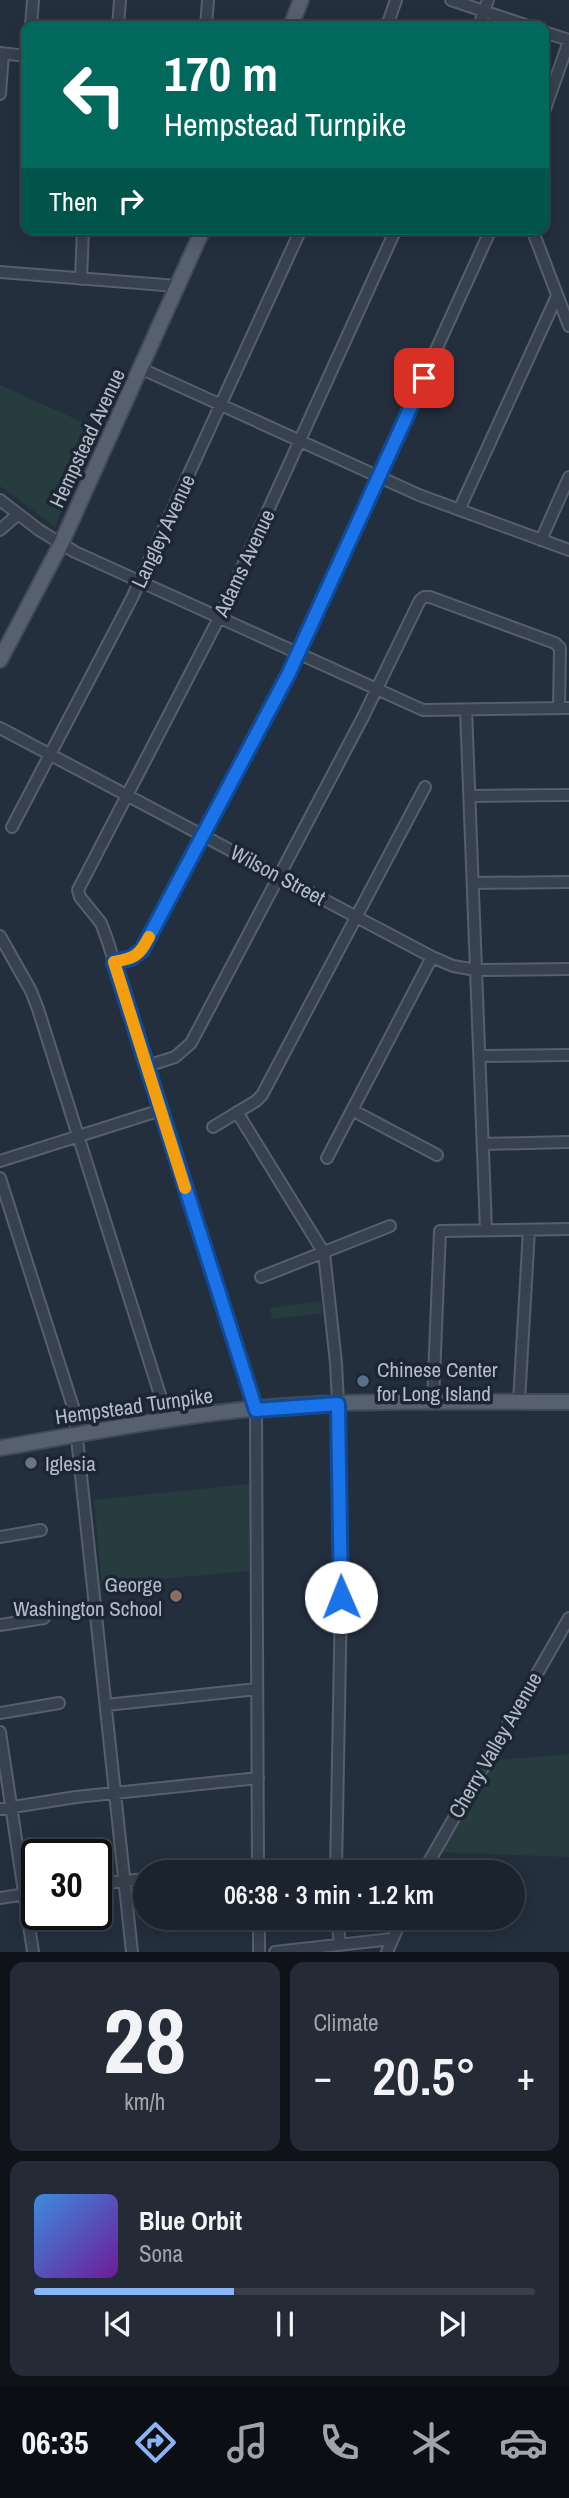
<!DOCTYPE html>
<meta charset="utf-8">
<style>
:root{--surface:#1b232e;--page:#242b36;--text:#f1f3f6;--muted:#a0a4aa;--line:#39404a;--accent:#8ab4f8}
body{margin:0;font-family:"Archivo Narrow",sans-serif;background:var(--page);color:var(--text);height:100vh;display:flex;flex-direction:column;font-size:26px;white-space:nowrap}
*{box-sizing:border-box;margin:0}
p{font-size:23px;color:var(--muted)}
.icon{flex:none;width:38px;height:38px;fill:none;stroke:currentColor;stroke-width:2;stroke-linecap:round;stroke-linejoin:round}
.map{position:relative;height:1952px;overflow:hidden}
.drawer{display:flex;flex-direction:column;gap:10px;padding:10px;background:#0f1319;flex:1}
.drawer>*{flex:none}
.top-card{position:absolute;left:21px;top:21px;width:528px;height:214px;border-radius:14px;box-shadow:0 4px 18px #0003,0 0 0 2px var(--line);background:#00695c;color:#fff;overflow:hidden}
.speed{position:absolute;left:21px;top:1839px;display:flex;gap:14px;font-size:35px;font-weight:700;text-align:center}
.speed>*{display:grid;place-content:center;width:91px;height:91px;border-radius:50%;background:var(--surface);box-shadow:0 4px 18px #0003,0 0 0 2px var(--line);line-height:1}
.speed .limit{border:4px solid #111;border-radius:10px;background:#fff;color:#111}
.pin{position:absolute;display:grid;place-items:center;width:60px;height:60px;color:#fff;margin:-30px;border-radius:14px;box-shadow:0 4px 10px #0006}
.me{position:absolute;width:77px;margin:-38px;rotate:359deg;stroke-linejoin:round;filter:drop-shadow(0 0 5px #0008)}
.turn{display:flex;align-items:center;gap:24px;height:147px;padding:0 28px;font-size:32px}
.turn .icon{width:91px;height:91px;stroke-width:2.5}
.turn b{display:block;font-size:49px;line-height:60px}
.then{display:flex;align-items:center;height:66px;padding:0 28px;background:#0003;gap:14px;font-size:26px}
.big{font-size:52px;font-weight:600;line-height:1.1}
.drawer .tile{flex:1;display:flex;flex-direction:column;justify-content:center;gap:10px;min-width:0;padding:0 24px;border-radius:14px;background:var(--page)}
.drawer .dial{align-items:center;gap:0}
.dial b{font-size:91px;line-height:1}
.song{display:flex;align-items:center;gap:21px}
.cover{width:84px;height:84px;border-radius:10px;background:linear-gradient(135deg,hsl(210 70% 55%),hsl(280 70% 35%))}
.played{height:7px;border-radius:4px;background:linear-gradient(90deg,var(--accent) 40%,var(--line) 40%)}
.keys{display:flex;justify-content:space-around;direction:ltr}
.heat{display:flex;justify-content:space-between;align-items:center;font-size:38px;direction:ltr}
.drawer .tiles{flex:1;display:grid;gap:10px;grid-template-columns:1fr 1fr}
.tile:last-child{grid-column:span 2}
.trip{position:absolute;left:133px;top:1860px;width:392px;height:70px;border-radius:35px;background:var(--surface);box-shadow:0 4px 18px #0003,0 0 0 2px var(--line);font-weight:600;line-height:70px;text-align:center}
.tabs{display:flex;height:112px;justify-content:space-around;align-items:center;background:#0b0e12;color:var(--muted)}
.tabs .icon{width:49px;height:49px}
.tabs .on{color:var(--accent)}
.tabs b{font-size:32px;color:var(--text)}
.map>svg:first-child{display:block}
.green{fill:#263c3f}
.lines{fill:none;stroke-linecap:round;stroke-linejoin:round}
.minor-casing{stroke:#565f6c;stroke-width:14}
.major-casing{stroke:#414a57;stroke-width:18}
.minor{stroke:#38414e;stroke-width:10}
.major{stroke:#56606e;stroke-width:14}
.route-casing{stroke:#114b97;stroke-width:18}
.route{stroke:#1a73e8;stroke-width:12}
.slow{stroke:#f59e0b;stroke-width:12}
.service-dot{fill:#5c6f8a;stroke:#1d2633;stroke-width:2.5}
.worship-dot{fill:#6b7280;stroke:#1d2633;stroke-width:2.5}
.education-dot{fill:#8d6e63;stroke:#1d2633;stroke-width:2.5}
.labels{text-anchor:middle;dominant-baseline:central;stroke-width:7;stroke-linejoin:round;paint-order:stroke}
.street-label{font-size:21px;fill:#b4bcc9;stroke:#1d2633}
.poi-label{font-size:21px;fill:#b4bcc9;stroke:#1d2633;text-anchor:start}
</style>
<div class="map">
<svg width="569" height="1952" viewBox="0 0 569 1952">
<rect width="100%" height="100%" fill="#242f3e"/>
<path class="green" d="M0,385l95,43 -40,99 -55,-41z
M321,1301l1,12 -50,6 -2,-11z
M249,1484v87l-147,13 -8,-84z
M569,1754v103l-132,-5 50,-91z"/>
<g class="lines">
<g class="minor-casing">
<path id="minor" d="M451,0l77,26
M31,26l2,-26
M118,26l2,-26
M206,26l2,-26
M387,26l9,-26
M479,26l9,-26
M544,32l25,8
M0,53l26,3
M0,94l3,-40
M544,112l25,-71
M532,229l37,97
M0,272l177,14
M81,279l2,-50
M142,369l277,126 150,55
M0,500l39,30 36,22 348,158 146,-2
M459,510l98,-214
M0,530l18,-16
M541,540l28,-63
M466,710l20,520
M0,728l432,229 21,9 23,4 93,-1
M470,796l99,-1
M12,827l120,-229 169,-369
M473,883l96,-1
M0,936l31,55 7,18 130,411
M114,962l17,-3 11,-9 147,-277 202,-444
M480,1056l89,-1
M147,1066l28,-9 16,-14 172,-326 57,-117 4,-3h6l125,46 5,5 -1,60
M352,1110l85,45
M237,1112l87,141 12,110 3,59 2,175 -5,275
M213,1127l43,-26 6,-6 163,-308
M483,1144l86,-2
M327,1158l105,-201
M0,1161l161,-51
M0,1178l74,232 58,542
M261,1277l129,-51
M433,1401l7,-170 129,-2
M519,1402l10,-172
M0,1537l41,-7
M0,1625l44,-7
M106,1705l151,-16
M0,1713l59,-10
M0,1732l33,220
M0,1809l76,-12 182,-19
M202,1872l56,-6
M258,1872l-2,-462 -149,-471 -6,-16 -21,-26 -2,-7 141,-272 177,-389
M423,1872l146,-254
M96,1884l49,-5
M0,1898l37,-6
M259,1918v34
M337,1918l3,27
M275,1952l117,-13
M387,1952l15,-34"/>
</g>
<g class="major-casing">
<path id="major" d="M291,26l10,-26
M0,660l61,-116 142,-315
M0,1448c99,-17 199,-37 299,-43 90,-5 180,-3 270,-3"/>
</g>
<use href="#minor" class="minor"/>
<use href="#major" class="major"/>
</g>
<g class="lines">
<g class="route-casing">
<path id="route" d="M341,1597l-3,-193 -82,6 -142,-448 17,-4 11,-8 147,-277 135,-295"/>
</g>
<use href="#route" class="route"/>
<path class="slow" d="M149,937c-10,19 -14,21 -35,25l71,226"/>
</g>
<circle class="service-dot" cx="363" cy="1381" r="7"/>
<circle class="worship-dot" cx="31" cy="1463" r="7"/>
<circle class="education-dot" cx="176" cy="1596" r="7"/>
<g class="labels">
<g class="street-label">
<text transform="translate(87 438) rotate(-65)">Hempstead Avenue</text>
<text transform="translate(163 531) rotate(-65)">Langley Avenue</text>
<text transform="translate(244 563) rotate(-65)">Adams Avenue</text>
<text transform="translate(278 875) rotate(28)">Wilson Street</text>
<text transform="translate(134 1406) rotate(-8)">Hempstead Turnpike</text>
<text transform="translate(495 1745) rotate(-60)">Cherry Valley Avenue</text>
</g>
<g class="poi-label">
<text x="377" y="1369">Chinese Center<tspan x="377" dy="24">for Long Island</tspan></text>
<text x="45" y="1463">Iglesia</text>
<text x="162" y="1584" text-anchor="end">George<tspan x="162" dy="24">Washington School</tspan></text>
</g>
</g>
</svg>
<div class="speed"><div class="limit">30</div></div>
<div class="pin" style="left:424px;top:378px;background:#d93025"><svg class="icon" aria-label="arrive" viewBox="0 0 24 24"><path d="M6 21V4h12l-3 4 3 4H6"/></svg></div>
<svg class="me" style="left:341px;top:1597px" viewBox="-20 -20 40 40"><circle r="19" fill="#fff"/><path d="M0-13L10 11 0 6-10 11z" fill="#1a73e8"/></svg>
<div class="trip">06:38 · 3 min · 1.2 km</div>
<div class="top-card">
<div class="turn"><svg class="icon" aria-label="left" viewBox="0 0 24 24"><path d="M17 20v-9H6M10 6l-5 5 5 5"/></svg><div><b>170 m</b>Hempstead Turnpike</div></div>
<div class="then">Then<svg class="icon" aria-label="right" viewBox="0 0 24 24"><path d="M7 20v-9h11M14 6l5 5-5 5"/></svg></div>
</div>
</div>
<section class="drawer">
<div class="tiles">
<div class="tile dial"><b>28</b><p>km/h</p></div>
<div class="tile"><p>Climate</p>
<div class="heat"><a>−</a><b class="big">20.5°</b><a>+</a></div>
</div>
<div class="tile">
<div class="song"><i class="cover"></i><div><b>Blue Orbit</b><p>Sona</p></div></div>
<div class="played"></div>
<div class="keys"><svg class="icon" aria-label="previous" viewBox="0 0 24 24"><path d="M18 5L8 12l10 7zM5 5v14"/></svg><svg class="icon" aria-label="pause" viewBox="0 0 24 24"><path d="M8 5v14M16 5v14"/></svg><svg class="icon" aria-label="next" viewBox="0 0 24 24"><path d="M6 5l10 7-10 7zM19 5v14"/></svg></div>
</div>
</div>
</section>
<nav class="tabs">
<b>06:35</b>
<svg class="icon on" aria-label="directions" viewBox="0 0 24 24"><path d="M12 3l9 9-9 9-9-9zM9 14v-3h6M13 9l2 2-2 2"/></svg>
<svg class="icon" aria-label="music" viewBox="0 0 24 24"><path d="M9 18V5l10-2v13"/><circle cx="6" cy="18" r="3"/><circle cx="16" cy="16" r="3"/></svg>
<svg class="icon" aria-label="phone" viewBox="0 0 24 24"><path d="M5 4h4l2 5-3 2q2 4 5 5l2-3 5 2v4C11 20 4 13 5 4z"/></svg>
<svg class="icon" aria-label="climate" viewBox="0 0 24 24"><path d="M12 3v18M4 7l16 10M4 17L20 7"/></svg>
<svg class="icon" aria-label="car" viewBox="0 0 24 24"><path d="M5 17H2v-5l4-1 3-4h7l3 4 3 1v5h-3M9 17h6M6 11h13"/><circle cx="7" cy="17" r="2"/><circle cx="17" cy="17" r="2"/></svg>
</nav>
